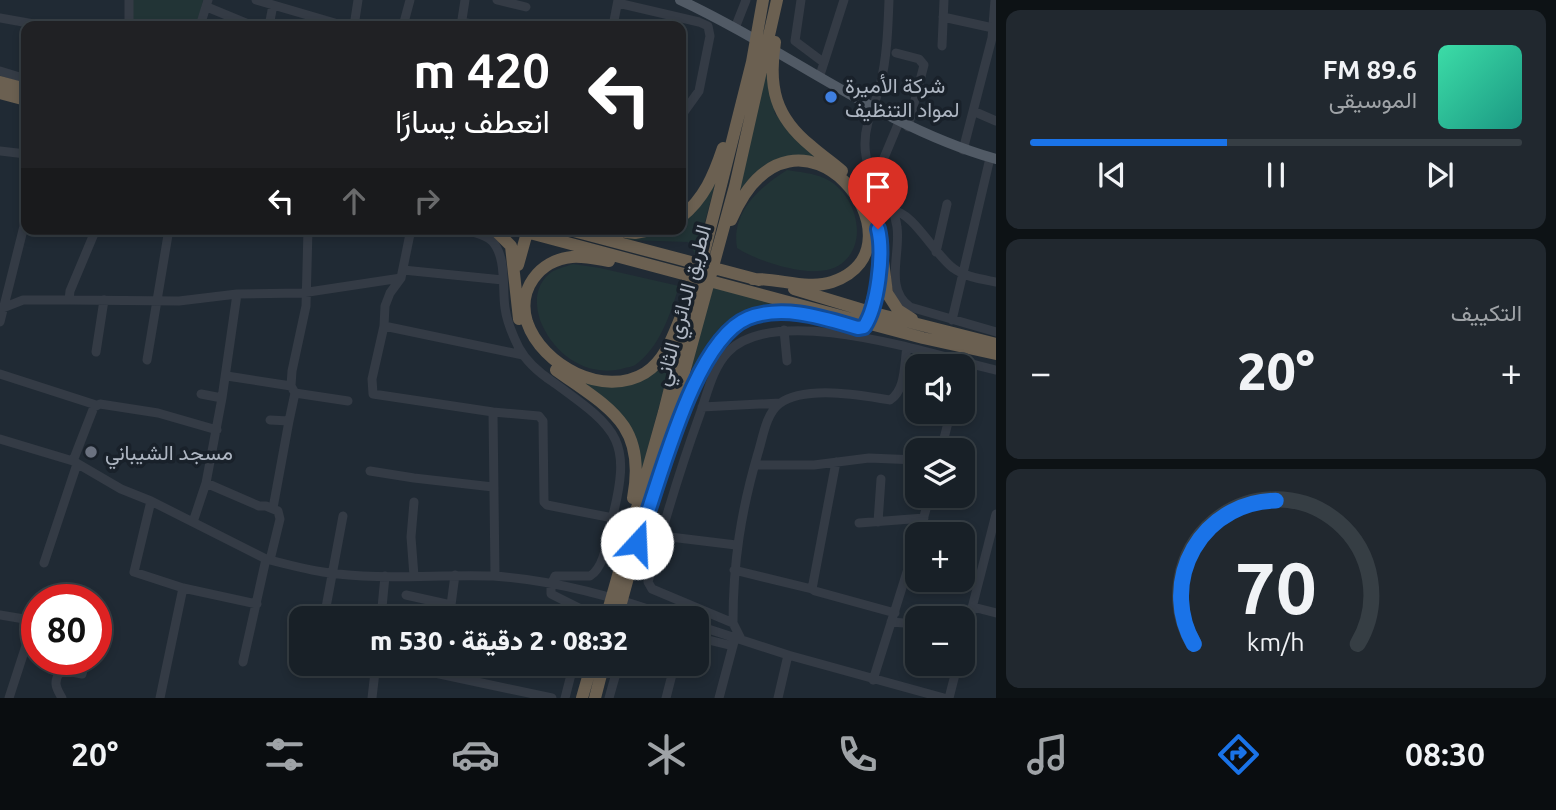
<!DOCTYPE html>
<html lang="ar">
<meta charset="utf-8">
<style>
:root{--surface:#182027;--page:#21282f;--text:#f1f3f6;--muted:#9fa3a7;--line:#363e44;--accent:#1a73e8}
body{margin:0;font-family:Ubuntu,Vazirmatn,sans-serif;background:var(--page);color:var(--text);direction:rtl;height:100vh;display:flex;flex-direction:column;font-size:26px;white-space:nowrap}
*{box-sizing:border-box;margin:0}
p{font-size:23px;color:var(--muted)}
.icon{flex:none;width:38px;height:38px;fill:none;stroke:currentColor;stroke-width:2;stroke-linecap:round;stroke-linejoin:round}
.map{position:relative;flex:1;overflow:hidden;direction:ltr}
.panel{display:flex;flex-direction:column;gap:10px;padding:10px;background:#0d1215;width:560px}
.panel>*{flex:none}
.hud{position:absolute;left:21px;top:21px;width:665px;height:214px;border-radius:14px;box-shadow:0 4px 10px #0003,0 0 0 2px var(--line);direction:rtl;background:#202124;color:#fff;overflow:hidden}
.fabs{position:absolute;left:905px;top:354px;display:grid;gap:14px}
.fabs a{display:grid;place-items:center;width:70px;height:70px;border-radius:14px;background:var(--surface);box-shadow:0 4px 10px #0003,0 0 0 2px var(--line);font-size:35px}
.speed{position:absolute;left:21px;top:584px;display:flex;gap:14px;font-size:35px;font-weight:700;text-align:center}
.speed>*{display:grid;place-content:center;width:91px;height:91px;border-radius:50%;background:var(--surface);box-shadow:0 4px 10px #0003,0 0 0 2px var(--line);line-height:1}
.speed .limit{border:10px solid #d22;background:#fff;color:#111}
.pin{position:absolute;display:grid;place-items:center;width:60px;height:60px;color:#fff;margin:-72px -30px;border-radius:50% 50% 50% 0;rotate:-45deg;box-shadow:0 0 7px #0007}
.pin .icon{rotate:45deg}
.me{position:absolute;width:77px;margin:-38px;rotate:20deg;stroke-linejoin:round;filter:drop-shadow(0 0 5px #0008)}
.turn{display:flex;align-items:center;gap:24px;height:147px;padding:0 21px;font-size:32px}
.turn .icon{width:91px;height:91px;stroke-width:2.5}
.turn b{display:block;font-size:49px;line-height:60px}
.lanes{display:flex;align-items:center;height:66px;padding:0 21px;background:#0003;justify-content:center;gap:35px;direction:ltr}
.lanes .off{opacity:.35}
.big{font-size:52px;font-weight:800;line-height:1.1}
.panel .widget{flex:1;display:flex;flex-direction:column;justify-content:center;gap:10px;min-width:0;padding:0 24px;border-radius:14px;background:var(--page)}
.panel .dial{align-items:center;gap:0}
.dial svg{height:182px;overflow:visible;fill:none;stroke:var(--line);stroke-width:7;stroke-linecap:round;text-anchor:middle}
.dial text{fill:var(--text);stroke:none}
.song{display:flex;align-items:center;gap:21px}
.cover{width:84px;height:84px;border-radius:10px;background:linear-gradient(135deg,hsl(160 70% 55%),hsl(170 70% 35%))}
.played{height:7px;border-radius:4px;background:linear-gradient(90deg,var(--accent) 40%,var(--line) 40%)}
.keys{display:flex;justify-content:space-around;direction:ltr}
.heat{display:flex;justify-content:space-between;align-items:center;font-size:38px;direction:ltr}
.trip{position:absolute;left:289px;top:606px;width:420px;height:70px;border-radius:14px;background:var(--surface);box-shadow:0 4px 10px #0003,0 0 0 2px var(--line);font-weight:800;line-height:70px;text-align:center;direction:rtl}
.menu{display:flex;height:112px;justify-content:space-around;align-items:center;background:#0a0d10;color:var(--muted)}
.menu .icon{width:49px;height:49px}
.menu .active{color:var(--accent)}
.menu b{font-size:32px;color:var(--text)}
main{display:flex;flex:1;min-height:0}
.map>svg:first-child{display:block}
.green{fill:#223436}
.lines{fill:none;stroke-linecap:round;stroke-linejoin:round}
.minor{stroke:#343b45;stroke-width:9}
.major{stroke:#515a65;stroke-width:10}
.highway{stroke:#6b6051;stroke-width:12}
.route-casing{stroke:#114b97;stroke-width:18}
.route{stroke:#1a73e8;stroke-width:12}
.shop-dot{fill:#3f7fe0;stroke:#19212a;stroke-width:2.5}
.worship-dot{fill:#6b7280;stroke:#19212a;stroke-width:2.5}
.labels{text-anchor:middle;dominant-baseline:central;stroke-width:7;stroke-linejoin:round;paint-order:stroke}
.poi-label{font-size:21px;fill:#aeb6c2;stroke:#19212a;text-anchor:start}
.street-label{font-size:21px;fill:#aeb6c2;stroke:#19212a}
</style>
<main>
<section class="panel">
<div class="widget">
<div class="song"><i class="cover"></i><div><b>89.6 FM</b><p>الموسيقى</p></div></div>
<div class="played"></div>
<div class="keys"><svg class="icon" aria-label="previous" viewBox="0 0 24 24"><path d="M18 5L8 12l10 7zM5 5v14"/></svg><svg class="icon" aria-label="pause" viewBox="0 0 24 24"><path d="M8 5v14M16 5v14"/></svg><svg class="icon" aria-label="next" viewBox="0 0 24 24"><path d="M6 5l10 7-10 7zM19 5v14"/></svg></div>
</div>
<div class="widget"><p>التكييف</p>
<div class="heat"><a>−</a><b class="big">20°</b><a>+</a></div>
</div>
<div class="widget dial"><svg viewBox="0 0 100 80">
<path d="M14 69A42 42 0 1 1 86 69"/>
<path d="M14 69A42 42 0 0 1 50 6" stroke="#1a73e8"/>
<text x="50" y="56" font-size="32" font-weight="700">70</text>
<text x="50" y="72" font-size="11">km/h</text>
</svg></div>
</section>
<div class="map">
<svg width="996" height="698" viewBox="0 0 996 698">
<rect width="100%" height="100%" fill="#202a34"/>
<path class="green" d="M132,0h71l-5,26h-67z
M768,61l7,53 45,44c-10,2 -19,-2 -29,-1 -26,1 -40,19 -55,38z
M721,162l-25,93 -8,-13 -62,-2v-3l40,-8h15v-8z
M787,170c12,2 26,3 37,8 31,13 47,64 17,86 -24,18 -82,-2 -104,-16 -6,-36 22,-60 50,-78z
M573,264l27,4 79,18c-9,28 -17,56 -40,76 -4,4 -9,5 -14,6 -38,11 -72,-14 -85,-48 -5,-16 -5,-33 8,-45 5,-6 17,-8 25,-11z
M713,288l82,19 -57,7 -32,31 -13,27 -2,-8z
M676,344l-37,136v-35l-6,-12 -67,-61 60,14z"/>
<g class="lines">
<path class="minor" d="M256,0l89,26
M497,0l29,7
M801,0l-6,41 28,21
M889,0c-1,28 -2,58 -9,86 -5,19 -15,36 -15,57 -1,36 28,51 32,84 4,26 -13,62 13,80l86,25
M618,3l81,19 9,4 2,10 -11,55 -18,25
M207,7l46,19
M943,17l50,11
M0,18l45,8
M461,22l22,4
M129,26v-26
M200,26l8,-26
M269,26l4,-21
M354,26l4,-26
M403,26l7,-26
M461,26l4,-26
M613,26l5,-26
M735,28l11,-28
M942,46l2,-46
M896,53l23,6 5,6 -16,62
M0,71l26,8
M820,75l24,-75
M973,111l23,10
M963,150l29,-112 3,-38
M0,151l26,3
M881,165l18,-43
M893,211c18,-1 43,45 60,57 12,9 28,11 43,14
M411,229l-10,49 -11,15 -5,13 -1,20 139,29
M462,229c9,3 23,5 30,12 15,16 10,47 13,67 2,15 8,28 14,40 7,13 22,26 34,34 66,48 80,57 58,141 -4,16 -6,44 -21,53h-35l-4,9v9l34,17 1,7
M936,252l11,-48
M403,270l100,10
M69,300l110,1 58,-7 65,-1 99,-15
M0,309l23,-9h46l1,-9 26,-62
M952,320l38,-162
M0,322l26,-104
M384,326l-12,53 1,15 120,18 46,4 4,5 1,81 3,3 66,13
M784,330l3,31
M96,352l8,-52
M147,360l22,-131
M0,374l96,31
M227,376l64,10
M295,393l53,8
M201,394l21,4 15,-104
M222,398l-16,85 53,23h7l12,5 2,8 -10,41
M702,407l78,-4
M493,412l2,164
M270,420l19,1 6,-28 -4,-7 1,-15 14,-65 2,-77
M0,439l73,22 48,28 30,12 115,58c19,5 38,10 57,13 56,9 114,2 170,4 63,4 123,21 181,42
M941,450l10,-39
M73,461l21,-54 6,-3 58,9 59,17
M836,462l-24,127 3,2 80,22
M755,465h59l55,-7 48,2
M370,471l44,7 79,9
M151,501l-17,71 49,16 74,16
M273,508l16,-87
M193,522l13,-39
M878,522l3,-43
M859,523l65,-5
M919,534l11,-39
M662,536l74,9
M44,563l33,-99
M734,570l78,19
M414,576l-3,-39 3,-35
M406,595l45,10 4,-30
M973,607l23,6
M0,615l36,6
M324,618l19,-102
M381,618l4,-42
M891,622l26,2
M733,623c0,-61 8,-112 25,-170 5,-16 8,-39 21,-49 25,-19 82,-9 111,-4 16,-10 14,-36 17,-53
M696,625l92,30 156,43
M696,637l37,9
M741,639l-8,-16 -81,-34 -4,-7c15,-56 32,-113 52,-168 7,-20 13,-47 28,-62 49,-51 207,4 268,18
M962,647l34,-133
M243,662l23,-103
M435,673l117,25
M468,678l1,-15
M873,680l44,-140
M9,698l25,-77
M62,698c-6,-10 -9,-16 -2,-26l7,-1 15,3 4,-14
M160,698l23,-110
M372,698l4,-35
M565,698l9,-35
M609,698l10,-35
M666,698l9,-35
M719,698l16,-60
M778,698l10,-43
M949,698l9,-35"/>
<path class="major" d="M680,0c107,50 202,127 316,159"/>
<path class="highway" d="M775,42c-7,45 0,75 36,104 10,9 21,16 31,25
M0,82l26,7
M0,93l26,7
M874,216l6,21 7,56 11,17 14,9
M681,217c23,-18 33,-42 42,-69
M731,220c65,-150 204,27 101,62 -24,8 -54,-4 -79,-3
M494,229l17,17 8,73
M515,229l408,109 73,16
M566,229l193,51
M600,229l35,4 21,-4
M609,261c-12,-2 -25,-5 -37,-4 -33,3 -55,33 -45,65 15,44 77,76 118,51 19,-12 27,-34 35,-54
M518,265l10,-36
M794,289l76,23 126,32
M864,327l14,-47 4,-32
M556,370c53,38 91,54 77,128
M673,441c28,-83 49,-148 153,-122
M606,618l58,-206 88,-350 11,-62
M617,618l118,-432 42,-186
M582,698l10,-35
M595,698l9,-35"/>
</g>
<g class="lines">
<g class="route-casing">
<path id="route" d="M637,543c22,-55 55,-202 111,-225 35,-14 76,0 110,10l6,-1c14,-21 20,-74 14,-98"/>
</g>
<use href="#route" class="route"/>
</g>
<circle class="shop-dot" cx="831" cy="97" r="7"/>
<circle class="worship-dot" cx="91" cy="452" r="7"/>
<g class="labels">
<g class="poi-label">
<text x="845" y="85">شركة الأميرة<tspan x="845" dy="24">لمواد التنظيف</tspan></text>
<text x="105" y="452">مسجد الشيباني</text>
</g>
<g class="street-label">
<text transform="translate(682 305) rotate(-75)">الطريق الدائري الثاني</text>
</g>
</g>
</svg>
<div class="fabs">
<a><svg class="icon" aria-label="sound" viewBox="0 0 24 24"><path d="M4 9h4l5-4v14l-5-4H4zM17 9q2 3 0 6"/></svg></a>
<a><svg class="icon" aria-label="layers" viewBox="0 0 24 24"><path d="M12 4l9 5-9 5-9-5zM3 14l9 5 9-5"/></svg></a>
<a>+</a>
<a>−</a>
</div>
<div class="speed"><div class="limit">80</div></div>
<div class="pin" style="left:878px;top:229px;background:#d93025"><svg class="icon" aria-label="arrive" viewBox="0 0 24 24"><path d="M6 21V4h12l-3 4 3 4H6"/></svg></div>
<svg class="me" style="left:637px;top:543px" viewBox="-20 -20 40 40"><circle r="19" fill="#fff"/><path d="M0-13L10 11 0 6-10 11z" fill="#1a73e8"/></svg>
<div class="trip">08:32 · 2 دقيقة · 530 m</div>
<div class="hud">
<div class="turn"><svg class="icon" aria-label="left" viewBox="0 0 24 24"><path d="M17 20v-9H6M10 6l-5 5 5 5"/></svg><div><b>420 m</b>انعطف يسارًا</div></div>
<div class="lanes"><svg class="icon" aria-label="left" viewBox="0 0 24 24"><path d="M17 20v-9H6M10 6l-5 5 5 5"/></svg><svg class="icon off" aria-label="ahead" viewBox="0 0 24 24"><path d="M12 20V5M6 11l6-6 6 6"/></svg><svg class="icon off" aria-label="right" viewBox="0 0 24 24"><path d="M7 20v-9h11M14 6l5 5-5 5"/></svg></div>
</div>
</div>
</main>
<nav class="menu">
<b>08:30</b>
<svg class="icon active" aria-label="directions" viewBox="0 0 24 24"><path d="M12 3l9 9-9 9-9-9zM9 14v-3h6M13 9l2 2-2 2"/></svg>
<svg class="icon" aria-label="music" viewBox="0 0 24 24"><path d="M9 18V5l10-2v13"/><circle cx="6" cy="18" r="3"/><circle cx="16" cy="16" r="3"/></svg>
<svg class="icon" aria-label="phone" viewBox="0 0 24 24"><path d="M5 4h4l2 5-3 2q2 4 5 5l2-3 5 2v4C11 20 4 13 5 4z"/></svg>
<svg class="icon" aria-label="climate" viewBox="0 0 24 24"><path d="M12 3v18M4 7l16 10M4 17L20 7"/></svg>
<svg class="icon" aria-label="car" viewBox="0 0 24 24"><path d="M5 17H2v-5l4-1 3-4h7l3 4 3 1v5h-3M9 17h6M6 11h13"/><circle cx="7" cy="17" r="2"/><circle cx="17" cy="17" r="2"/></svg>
<svg class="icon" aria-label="filters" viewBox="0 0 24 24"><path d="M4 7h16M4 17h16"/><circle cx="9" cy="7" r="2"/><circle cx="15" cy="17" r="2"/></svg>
<b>20°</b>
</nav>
